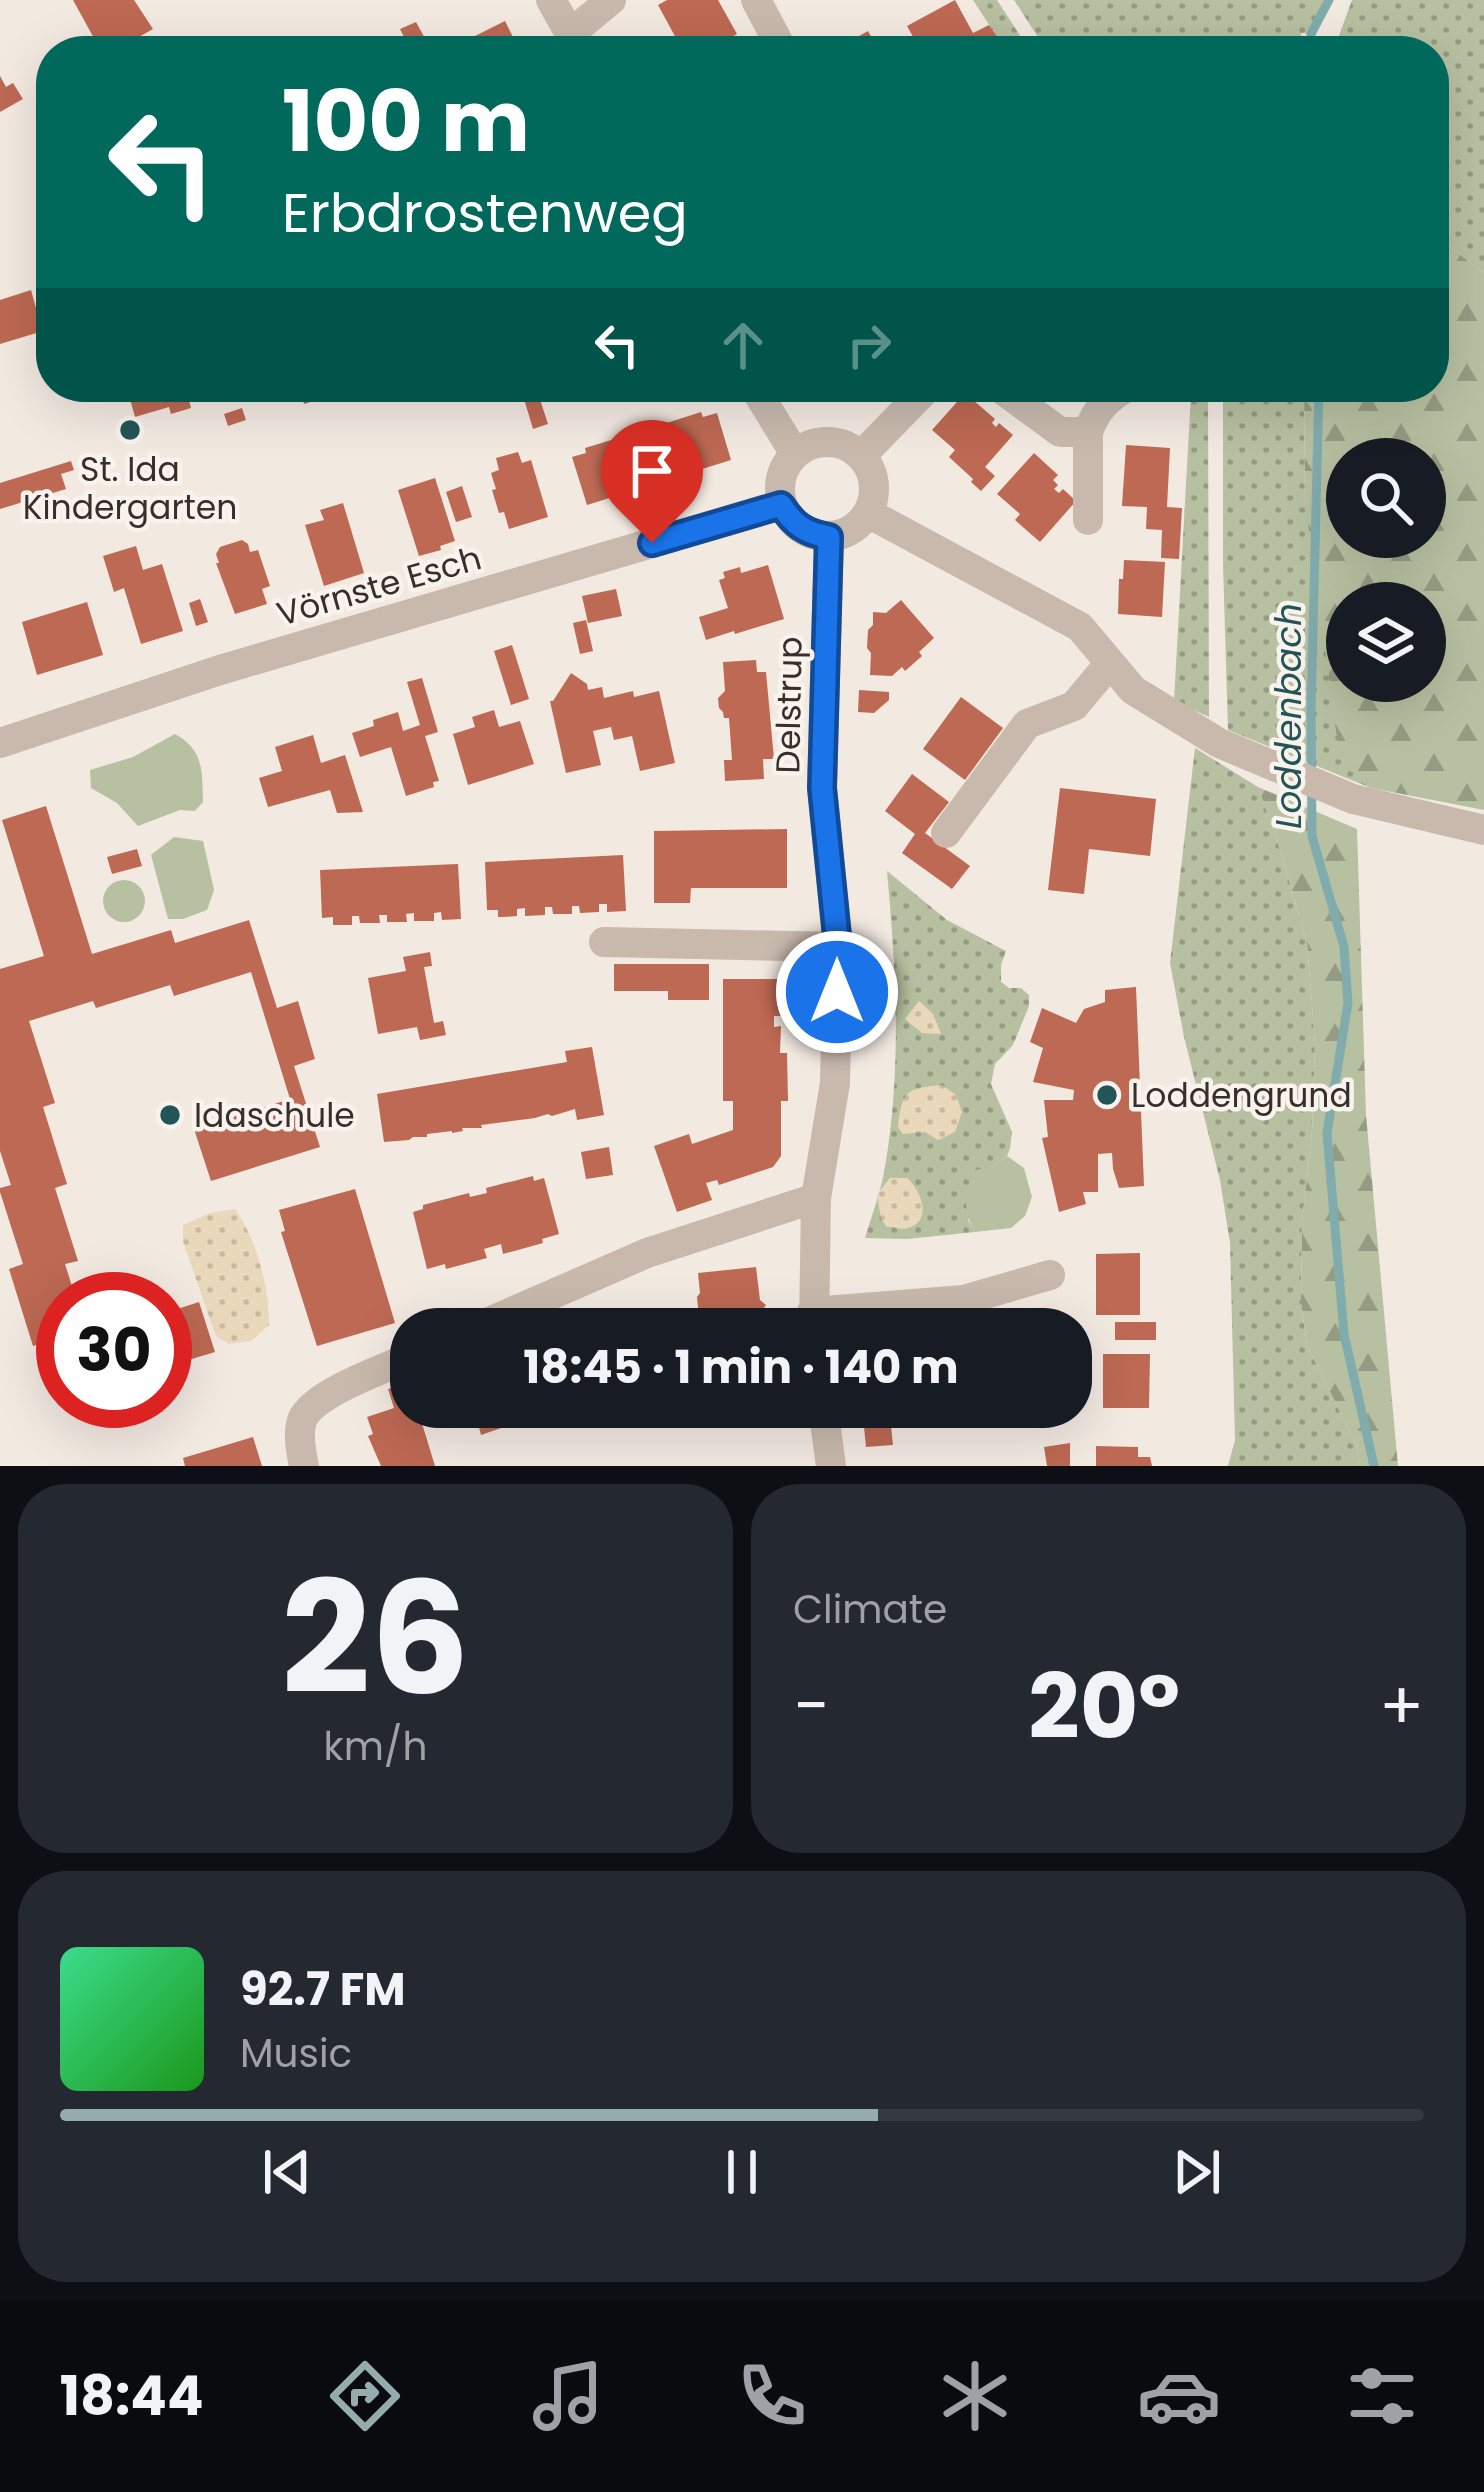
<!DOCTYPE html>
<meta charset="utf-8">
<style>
:root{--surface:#171b24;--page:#242831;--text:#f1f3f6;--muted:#9ea1a6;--line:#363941;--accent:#94acae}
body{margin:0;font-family:Poppins,sans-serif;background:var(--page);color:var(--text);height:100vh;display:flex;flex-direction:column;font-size:45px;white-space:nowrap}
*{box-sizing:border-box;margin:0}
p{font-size:39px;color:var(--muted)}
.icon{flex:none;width:66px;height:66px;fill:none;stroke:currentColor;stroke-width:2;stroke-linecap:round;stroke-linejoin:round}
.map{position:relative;height:1466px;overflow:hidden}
.details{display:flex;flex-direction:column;gap:18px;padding:18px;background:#0d0f14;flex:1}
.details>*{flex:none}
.guide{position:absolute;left:36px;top:36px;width:1413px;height:366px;border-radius:48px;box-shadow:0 12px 48px #0002;background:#00695c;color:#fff;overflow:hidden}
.tools{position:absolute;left:1326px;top:438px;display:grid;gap:24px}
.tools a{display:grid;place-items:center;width:120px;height:120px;border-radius:50%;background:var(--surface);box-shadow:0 12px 48px #0002;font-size:60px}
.speed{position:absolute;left:36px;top:1272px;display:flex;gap:24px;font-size:60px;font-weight:700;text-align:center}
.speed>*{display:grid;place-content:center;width:156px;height:156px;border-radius:50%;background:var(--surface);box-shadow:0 12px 48px #0002;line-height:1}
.speed .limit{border:18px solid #d22;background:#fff;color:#111}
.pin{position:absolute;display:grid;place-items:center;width:102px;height:102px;color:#fff;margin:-123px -51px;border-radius:50% 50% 50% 0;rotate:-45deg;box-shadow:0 0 12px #0007}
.pin .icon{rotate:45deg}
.me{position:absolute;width:132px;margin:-66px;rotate:0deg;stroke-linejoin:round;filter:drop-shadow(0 0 9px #0008)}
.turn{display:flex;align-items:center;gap:42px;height:252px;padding:0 48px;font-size:54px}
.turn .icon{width:156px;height:156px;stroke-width:2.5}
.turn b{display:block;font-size:84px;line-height:102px}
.lanes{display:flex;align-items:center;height:114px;padding:0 48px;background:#0003;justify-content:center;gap:60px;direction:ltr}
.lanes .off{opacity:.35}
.big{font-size:90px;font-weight:700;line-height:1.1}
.details .widget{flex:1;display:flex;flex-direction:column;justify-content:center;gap:18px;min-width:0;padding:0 42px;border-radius:48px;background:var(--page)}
.details .dial{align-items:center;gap:0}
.dial b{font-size:156px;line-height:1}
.song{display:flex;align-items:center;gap:36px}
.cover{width:144px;height:144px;border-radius:18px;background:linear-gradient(135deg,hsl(150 70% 55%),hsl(120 70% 35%))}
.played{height:12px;border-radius:6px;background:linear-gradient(90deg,var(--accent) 60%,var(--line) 60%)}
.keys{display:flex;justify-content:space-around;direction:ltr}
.heat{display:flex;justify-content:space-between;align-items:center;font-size:66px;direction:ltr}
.details .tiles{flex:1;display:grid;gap:18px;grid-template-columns:1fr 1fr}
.widget:last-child{grid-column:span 2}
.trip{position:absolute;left:390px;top:1308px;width:702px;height:120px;border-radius:48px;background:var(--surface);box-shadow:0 12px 48px #0002;font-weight:700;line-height:120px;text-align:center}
.tabs{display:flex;height:192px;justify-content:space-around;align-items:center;background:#090b0e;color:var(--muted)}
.tabs .icon{width:84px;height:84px}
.tabs .active{color:var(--accent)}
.tabs b{font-size:54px;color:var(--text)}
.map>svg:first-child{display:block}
.grass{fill:url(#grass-dots)}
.forest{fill:url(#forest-firs);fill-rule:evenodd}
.sand{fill:url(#sand-dots)}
.green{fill:#b7c0a1}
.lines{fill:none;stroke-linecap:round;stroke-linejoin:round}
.stream{stroke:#81acad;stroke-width:9}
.building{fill:#bd6953}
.minor{stroke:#c9b9ad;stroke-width:30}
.route-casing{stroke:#114b97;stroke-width:30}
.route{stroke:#1a73e8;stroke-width:21}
.poi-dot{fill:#235557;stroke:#f9f3ed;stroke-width:4.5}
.labels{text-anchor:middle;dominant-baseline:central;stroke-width:9;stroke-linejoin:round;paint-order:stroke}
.poi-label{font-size:33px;fill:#382f2b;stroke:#f9f3ed;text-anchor:start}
.street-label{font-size:33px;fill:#382f2b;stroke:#f9f3ed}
.water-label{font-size:36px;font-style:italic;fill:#235557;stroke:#f9f3ed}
</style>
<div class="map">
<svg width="1484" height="1466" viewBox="0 0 1484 1466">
<defs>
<pattern id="grass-dots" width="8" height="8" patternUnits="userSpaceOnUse" patternTransform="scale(3)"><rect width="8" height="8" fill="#b7c0a1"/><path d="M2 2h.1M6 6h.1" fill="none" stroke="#969c83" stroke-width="1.8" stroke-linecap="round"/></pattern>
<pattern id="forest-firs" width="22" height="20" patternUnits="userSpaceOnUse" patternTransform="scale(3)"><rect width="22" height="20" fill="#b7c0a1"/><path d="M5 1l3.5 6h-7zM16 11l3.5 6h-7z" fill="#969c83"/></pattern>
<pattern id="sand-dots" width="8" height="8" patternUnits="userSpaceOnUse" patternTransform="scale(3)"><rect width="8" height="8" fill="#ead8ba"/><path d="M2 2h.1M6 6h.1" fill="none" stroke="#c9baa0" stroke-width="1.8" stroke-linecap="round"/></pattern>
</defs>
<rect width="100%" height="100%" fill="#f2e9e1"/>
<path class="grass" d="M973,0h24l33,51h-24z
M1014,0h315l-18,34 -10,-1 1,18h-255z
M1352,0h132v273l-50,-38v-184h-71l-2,-5 -25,-2z
M1223,387h81l1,114 66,287 -143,-58 -5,-166z
M1191,394l17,3 1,320 -35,-16z
M1195,748l63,39 19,52 30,104 8,101 -3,89 -10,89 -1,80 6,43 50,101 3,20h-132l7,-26 -5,-197 -10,-63 -36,-143 -14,-74z
M887,871l60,49 59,31 -5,14v17l8,6h12l8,7v11l-16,39 -18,19 -4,20 21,48 -2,16 -3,8 -14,11 -25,53 7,12 -68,7 -42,-1c7,-23 16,-47 20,-71 17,-99 11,-197 2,-296z"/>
<path class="forest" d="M1434,235l50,38v537l-113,-22 -33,-43 -33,-244 -1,-114h130zM1347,459h78v78h-78zM1347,603h78v78h-78z
M1258,787l99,42 9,286 32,351h-38l-3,-20 -50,-101 -6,-43 1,-80 10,-89 3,-89 -8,-101 -30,-104z"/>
<path class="sand" d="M919,1001l14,13 8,20 -19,-1 -17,-14z
M942,1085l14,10 6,17 -7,20 -17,8 -13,-8 -22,2 -5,-7c4,-36 8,-39 44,-42z
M890,1178h17c13,11 27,43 1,50 -7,2 -14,-1 -21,-1l-6,-8 -4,-25z
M235,1209c22,31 34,78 34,116l-18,16 -22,3 -13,-8 -33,-94v-17l27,-12z"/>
<path class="green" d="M175,734c29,16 27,37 28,68l-8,9 -15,-1 -42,16 -21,-23 -26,-15 -1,-18 43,-13z
M174,837l29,4 11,49 -7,20 -24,9h-15l-17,-64z
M103 901a21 21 0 1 1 42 0a21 21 0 1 1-42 0Z
M1007,1156l17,12 8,29 -7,19 -14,12 -36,4c-14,-23 -9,-38 -1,-62l19,-3z"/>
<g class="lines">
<path class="stream" d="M1311,51v-17l18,-34
M1319,387l-8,323 1,126 32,111 4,56 -21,130 17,201 30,132"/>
</g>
<path class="building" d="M73,0h61l19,29 -39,22h-13z
M667,0h51l19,34 -31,17h-23l-25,-46z
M955,0l18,33 16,-8 9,13 -24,13h-14l-8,-10 -11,10h-20l-14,-25z
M505,21l15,30h-53l-4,-9z
M416,22l16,29h-37l13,-6 -8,-16z
M868,31l11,20h-47z
M0,76l6,11 7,-4 10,16 -23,13z
M31,290l5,18 4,-2 2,7 -4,1 5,17 -43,13v-44z
M117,387h82l3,9 -13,4 2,8 -20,6 -2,-7 -34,10 -7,-25 -9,3z
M311,387h17l2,9 -26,8 -4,-14z
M528,387h8l12,37 -15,5 -12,-40z
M965,393l30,26 -3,4 4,4 3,-4 14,12 -28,32 10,9 -14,15 -10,-9 2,-3 -24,-22 6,-7 -23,-20z
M242,408l4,12 -18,6 -4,-12z
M701,412l2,5 14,-4 14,47 -144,45 -15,-48 14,-4 -1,-5 43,-13 1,5 12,-4 15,-4 -2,-5z
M1126,445l44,3 -3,59 15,1 -3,51 -18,-1 1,-28 -16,-1 1,-22 -25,-1z
M518,452l4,11 9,-3 17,57 -39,12 -5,-17 -5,1 -7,-23 4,-1 -5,-16 8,-3 -3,-12z
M1034,453l24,22 -5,5 5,5 -4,4 5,4 4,-4 13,12 -36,41 -25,-22 5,-6 -23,-20z
M71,461l3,9 -13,4 5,15 -66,20v-26z
M435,478l20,63 -15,5 1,4 -22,6 -21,-66z
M462,486l10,31 -16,5 -10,-30z
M343,503l21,70 -40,13 -19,-61 19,-5 -4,-10z
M242,540l6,4 2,8 8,-2 12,36 -8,3 5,15 -32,10 -19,-51h3l-3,-9 4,-7z
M136,546l7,24 19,-6 21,67 -42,13 -17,-56 -10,4 -11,-36z
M1124,560l41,2 -3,55 -44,-3 1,-35h4z
M768,565l16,54 -49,15 -1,-3 -28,9 -7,-23 29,-9 -9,-28 6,-2 -2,-6 17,-5 1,6z
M616,589l6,27 -34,7 -6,-27z
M200,599l8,23 -12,4 -7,-23z
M901,600l33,38 -15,14 3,4 -17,15 -3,-4 -10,9 -22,-1 1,-22 -4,-5 1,-18 5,-5v-13l13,1z
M87,602l16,53 -66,20 -15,-53z
M586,620l7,31 -13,3 -7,-31z
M512,645l17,54 -18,6 -17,-54z
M756,660l1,12h9l8,87h-11l1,20 -39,2 -1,-21h8l-3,-42h-5l-1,-6 -4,-4 -1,-10 7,-7 -2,-29z
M571,673l16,11 1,6 14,-3 2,11 29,-7 1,6 25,-6 16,72 -35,8 -8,-35 -18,4 -3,-13 -18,4 8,34 -35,8 -16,-72h3z
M422,678l16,54 -13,4 14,45 -6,1 1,5 -28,9 -15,-49 -31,10 -8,-24 22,-7 -1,-6 25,-8 5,19 17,-6 -13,-43z
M859,690l30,2v8l-15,13 -16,-1z
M961,697l42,31 -38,52 -42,-31z
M494,710l5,17 21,-6 14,43 -66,21 -15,-51 22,-7 -3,-10z
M313,735l8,28 24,-8 18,57 -26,1 -7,-23 -62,17 -9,-29 23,-7 -7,-24z
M912,774l37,28 -24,31 45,33 -18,23 -50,-36 13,-19 -30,-23z
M1060,788l96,11 -6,57 -61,-7 -5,45 -36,-4z
M46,806l46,148 79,-24 4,13 74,-23 28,88 21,-7 17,58 -21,7 26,81 -109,34 -17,-52 96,-30 -39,-127 -77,24 -4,-11 -74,23 -3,-7 -64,20 26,82 -12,4 24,77 -12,4 23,73 -13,3 11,35h-13l-1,92 -16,-49 -13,4 -24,-77 14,-5 -23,-72v-4l11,-3 -11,-34v-182l44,-13 -42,-136z
M787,829v59h-96l-1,15h-36v-72z
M137,849l5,17 -30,8 -5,-17z
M623,855l3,56 -19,1v-8h-8v8l-19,1 -1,-7h-7v8h-19l-1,-7h-7v8l-20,1v-8l-8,1v7l-13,1h-6v-7h-11l-2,-48z
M458,864l3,55 -19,1 -1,-8 -7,1v8h-20v-8l-8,1 1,8h-20v-7h-8l1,8h-20l-1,-7h-7v9h-19v-8l-11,1 -2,-48z
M430,952l2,14 -8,1 10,56 9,-2 3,14 -26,5 -3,-13 -39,7 -10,-56 38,-7 -3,-14z
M614,964h95v36h-41v-9h-54z
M723,979h69v37h-18v11l7,-1 -1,27h7l1,48h-7v55l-8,11 -54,18 -2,-5 -11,3 6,17 -35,12 -23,-66 35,-12 3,10 41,-14v-29h-10z
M1136,987l8,199 -25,2 -6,-19 -1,-16 -14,1v38h-15l3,12 -27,8 -17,-74 6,-1 -4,-37h29l1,-10 -41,-8 10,-34 -13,-6 12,-34 34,15 8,-14 21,-7v-12z
M592,1047l12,68 -27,5 -2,-11 -23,7 -4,-2 -13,4 -54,7 1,3h-20l1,3 -11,2v-2l-25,3v3h-14l-4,3 -25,2 -7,-48 190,-32 -2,-11z
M609,1147l4,28 -27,4 -5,-27z
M533,1176l1,5 10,-3 15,56 -17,5 1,4 -40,11 -2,-10 -17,5 3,9 -41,11 -1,-5 -18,5 -14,-57 10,-3v-4l46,-12 1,4 17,-4 -1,-5z
M355,1189l40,134 -78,23 -36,-114 4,-1 -6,-21z
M1140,1253v62h-44v-61z
M756,1267l4,33 6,5 -5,7 1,17h-62l-3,-32 3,-4 -2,-20z
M199,1302l16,50 -50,15v-54z
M1012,1317l1,12h-40l-1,-8z
M1115,1322h41v18h-41z
M1103,1354h47l-1,54h-46z
M411,1382v25h6l18,59h-54l-13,-30 5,-2 -6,-17 27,-9 -6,-19z
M446,1407h17l5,14 -16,5z
M474,1407h110v2l-74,19 -3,-2 -26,9z
M719,1407h58l1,13 -58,5z
M862,1407h27l4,38 -27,2z
M253,1437l9,29h-77l-2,-8z
M1070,1443v23h-23l-3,-19z
M1096,1446l42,1v10h12l2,9h-56z"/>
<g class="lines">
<path class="minor" d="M551,0l19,34 5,17
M756,0l27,51
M570,34l41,-34
M754,387l41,67
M999,387l61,45h28c8,-22 19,-34 39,-45
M1088,432v88
M780 489a47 47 0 1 1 94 0a47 47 0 1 1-94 0Z
M861,456l67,-69
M868,513l212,114 53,63 86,53 134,56 131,31
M0,743l220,-73 561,-165
M946,833l81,-109 47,-18 36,-43
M604,942l234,5
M812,1312l152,-12 86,-25
M473,1329l174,-76 169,-55
M814,1329l2,-131 19,-115 3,-136 -16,-159 7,-251
M823,1407l8,59
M304,1466c-3,-14 -7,-35 -1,-48 13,-26 81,-49 108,-61"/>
</g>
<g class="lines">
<g class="route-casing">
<path id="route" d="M652,543l129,-38c13,20 24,28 48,32l-7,251 16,158 -1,46"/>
</g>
<use href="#route" class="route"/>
</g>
<g class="poi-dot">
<circle cx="130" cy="430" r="12"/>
<circle cx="1107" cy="1095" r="12"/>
<circle cx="170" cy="1115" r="12"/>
</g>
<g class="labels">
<g class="poi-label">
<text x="130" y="469" text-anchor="middle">St. Ida<tspan x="130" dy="38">Kindergarten</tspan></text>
<text x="1131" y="1095">Loddengrund</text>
<text x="194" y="1115">Idaschule</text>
</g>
<g class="street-label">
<text transform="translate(379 586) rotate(-16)">Vörnste Esch</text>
<text transform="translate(789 705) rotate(-89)">Delstrup</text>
</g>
<g class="water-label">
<text transform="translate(1288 716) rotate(-90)">Loddenbach</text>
</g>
</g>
</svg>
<div class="tools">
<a><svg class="icon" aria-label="search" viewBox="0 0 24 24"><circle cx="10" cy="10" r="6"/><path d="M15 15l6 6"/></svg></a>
<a><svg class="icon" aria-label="layers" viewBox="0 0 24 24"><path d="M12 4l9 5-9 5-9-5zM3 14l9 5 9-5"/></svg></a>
</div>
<div class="speed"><div class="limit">30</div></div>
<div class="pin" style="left:652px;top:543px;background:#d93025"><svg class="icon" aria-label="arrive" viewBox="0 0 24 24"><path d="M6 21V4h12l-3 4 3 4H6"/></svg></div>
<svg class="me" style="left:837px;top:992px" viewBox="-20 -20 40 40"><circle r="17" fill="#1a73e8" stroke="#fff" stroke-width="3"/><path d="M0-11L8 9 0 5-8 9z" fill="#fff"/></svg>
<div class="trip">18:45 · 1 min · 140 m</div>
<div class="guide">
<div class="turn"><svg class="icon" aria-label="left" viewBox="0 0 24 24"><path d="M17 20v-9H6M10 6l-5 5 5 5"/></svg><div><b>100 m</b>Erbdrostenweg</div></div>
<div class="lanes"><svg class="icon" aria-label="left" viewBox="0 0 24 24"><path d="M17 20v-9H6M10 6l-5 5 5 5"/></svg><svg class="icon off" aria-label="ahead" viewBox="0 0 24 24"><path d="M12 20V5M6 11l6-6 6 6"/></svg><svg class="icon off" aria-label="right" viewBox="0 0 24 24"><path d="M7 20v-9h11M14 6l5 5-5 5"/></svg></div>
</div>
</div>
<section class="details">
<div class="tiles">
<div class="widget dial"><b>26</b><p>km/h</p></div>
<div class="widget"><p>Climate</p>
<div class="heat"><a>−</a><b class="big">20°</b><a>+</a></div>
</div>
<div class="widget">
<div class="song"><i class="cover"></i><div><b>92.7 FM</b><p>Music</p></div></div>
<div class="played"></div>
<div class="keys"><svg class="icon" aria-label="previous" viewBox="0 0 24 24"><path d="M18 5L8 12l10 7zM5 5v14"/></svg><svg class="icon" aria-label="pause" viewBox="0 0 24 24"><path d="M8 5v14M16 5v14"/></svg><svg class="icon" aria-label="next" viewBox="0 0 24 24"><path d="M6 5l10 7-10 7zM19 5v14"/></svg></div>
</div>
</div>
</section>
<nav class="tabs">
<b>18:44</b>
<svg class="icon active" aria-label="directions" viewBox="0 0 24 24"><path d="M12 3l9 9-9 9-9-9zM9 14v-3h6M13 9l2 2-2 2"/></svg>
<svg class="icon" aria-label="music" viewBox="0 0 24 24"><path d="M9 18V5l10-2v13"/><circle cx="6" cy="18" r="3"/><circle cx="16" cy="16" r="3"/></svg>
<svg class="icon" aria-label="phone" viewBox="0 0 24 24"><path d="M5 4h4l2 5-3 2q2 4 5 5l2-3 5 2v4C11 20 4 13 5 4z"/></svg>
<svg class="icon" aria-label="climate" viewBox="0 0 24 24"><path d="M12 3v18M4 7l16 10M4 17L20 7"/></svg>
<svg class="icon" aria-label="car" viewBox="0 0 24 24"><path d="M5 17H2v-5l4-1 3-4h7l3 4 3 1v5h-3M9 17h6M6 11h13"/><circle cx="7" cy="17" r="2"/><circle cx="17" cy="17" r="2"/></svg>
<svg class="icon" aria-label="filters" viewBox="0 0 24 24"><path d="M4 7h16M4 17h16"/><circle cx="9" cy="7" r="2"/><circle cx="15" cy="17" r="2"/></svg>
</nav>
